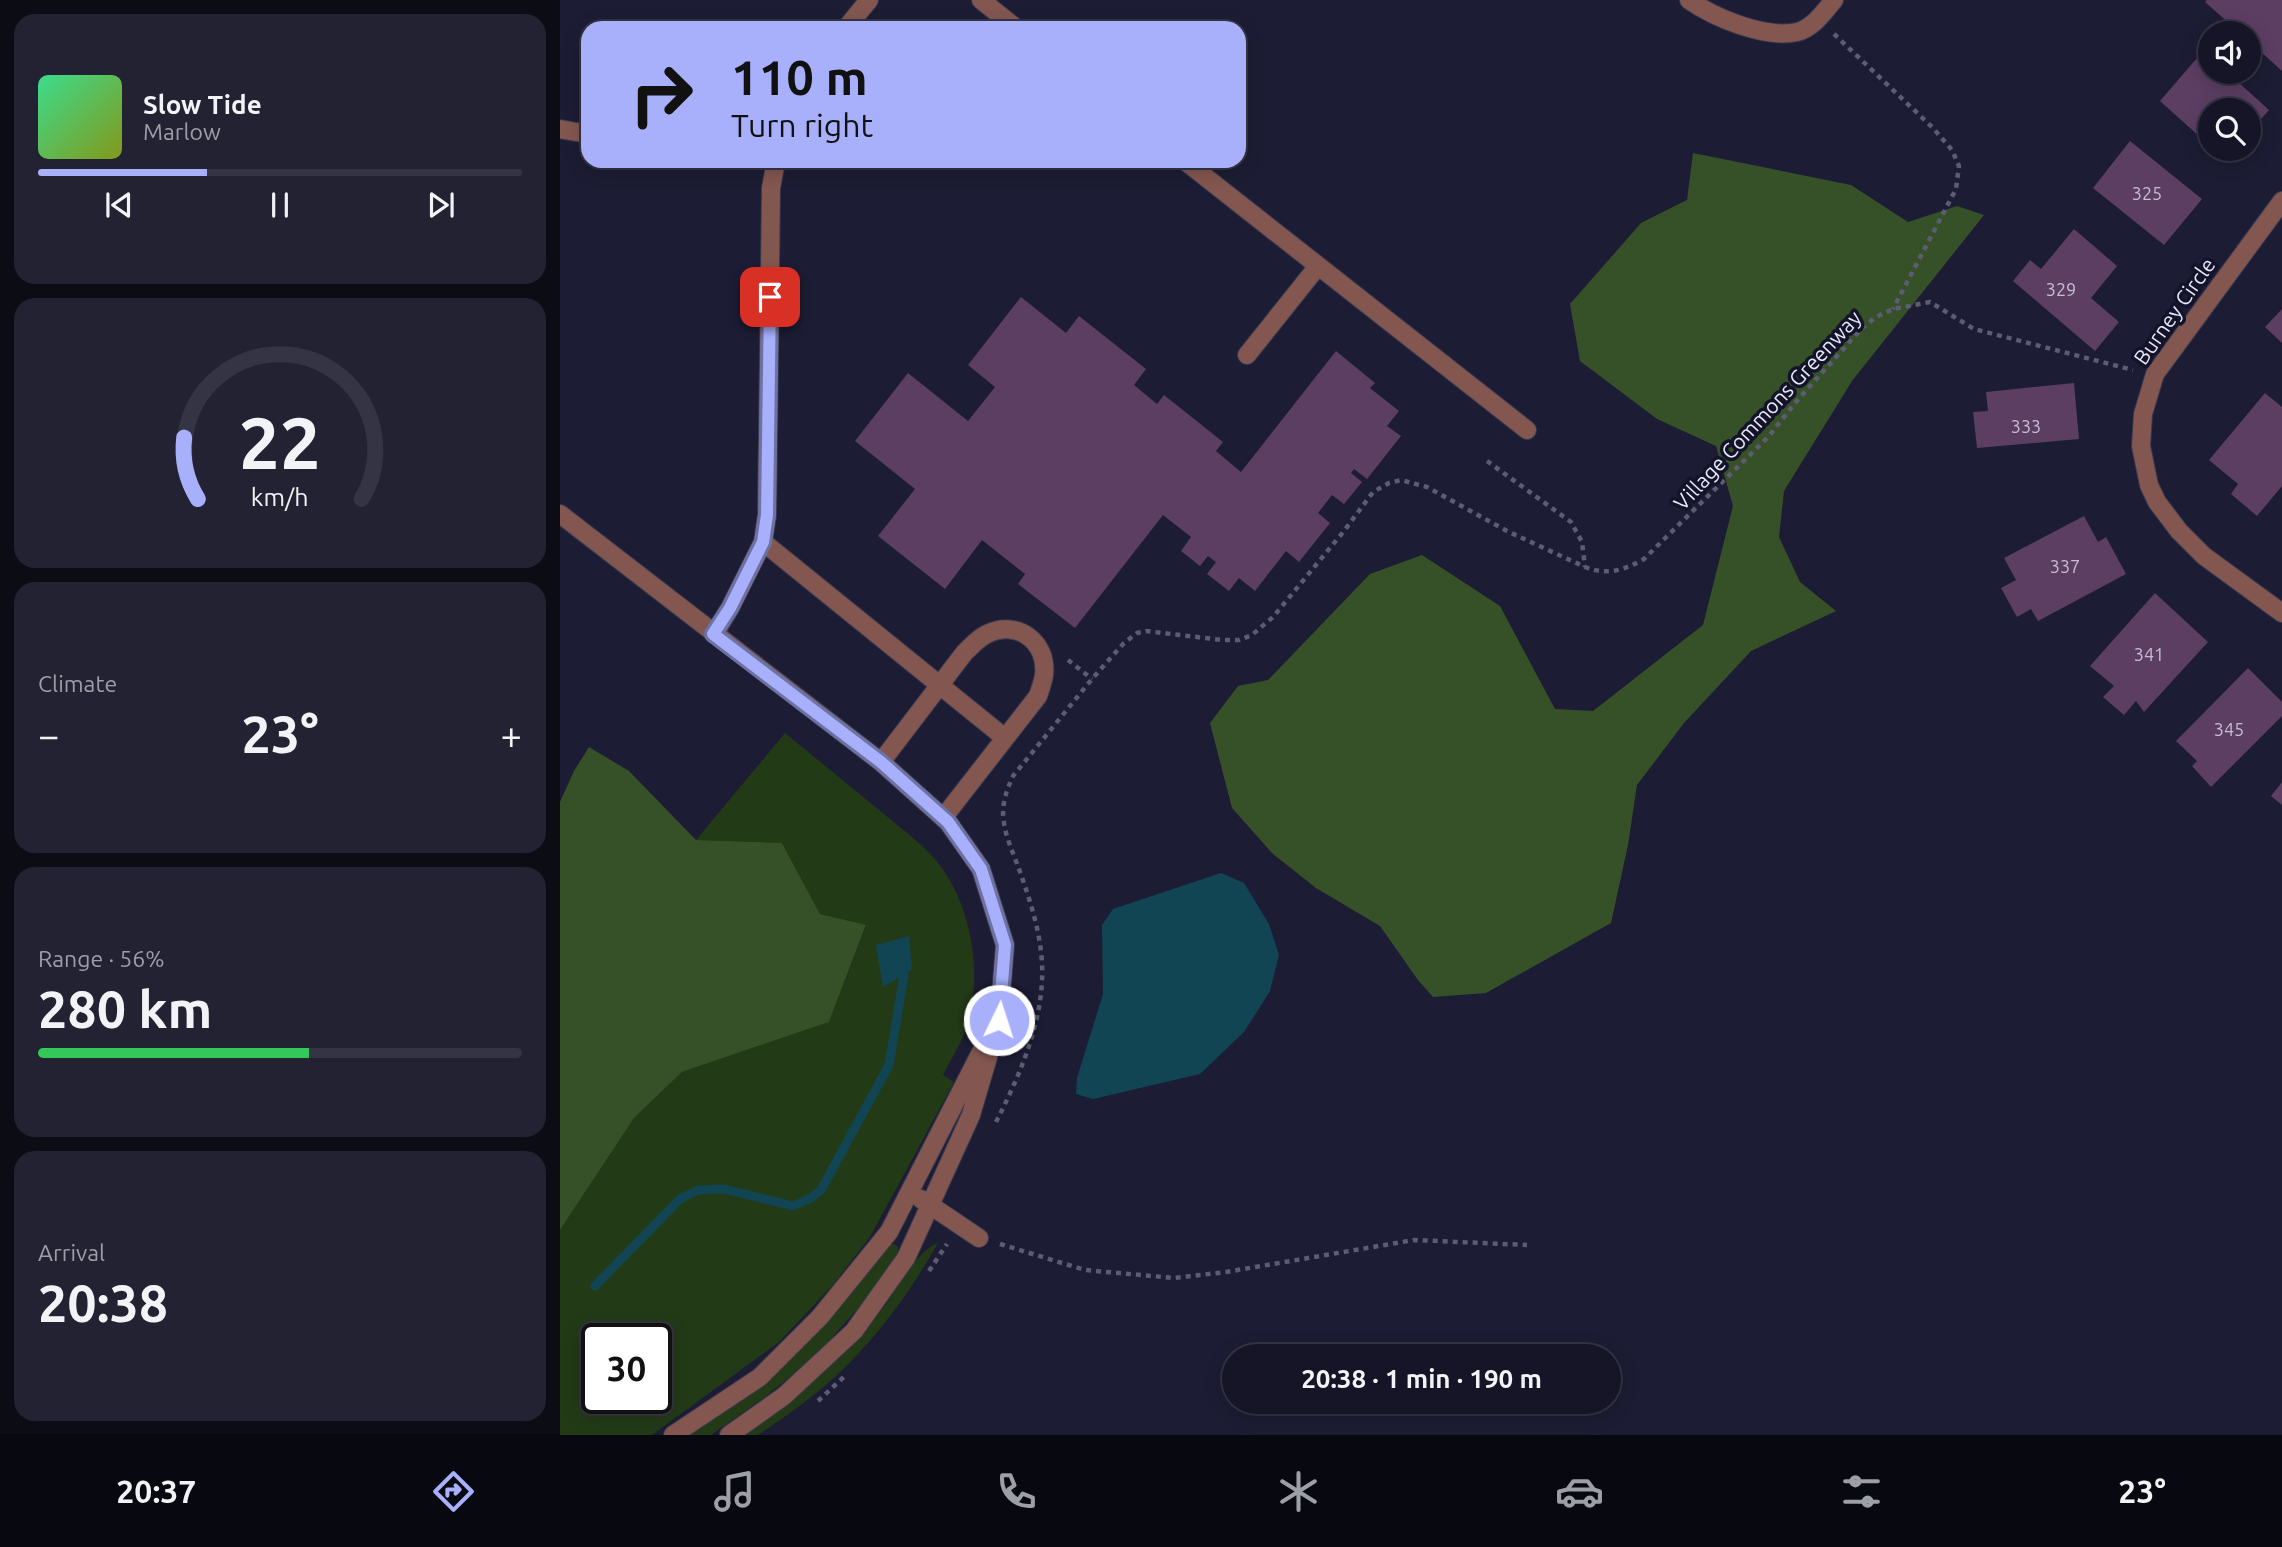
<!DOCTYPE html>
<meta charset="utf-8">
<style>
:root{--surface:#151527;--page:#223;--text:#f1f3f6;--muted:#9d9fa7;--line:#343444;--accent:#a8b0fc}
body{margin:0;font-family:Ubuntu,sans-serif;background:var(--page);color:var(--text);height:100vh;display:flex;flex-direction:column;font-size:26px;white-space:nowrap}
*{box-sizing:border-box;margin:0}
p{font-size:23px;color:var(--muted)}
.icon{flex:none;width:38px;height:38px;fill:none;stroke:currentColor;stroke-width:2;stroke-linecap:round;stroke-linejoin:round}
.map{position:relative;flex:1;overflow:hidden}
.sheet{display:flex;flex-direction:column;gap:14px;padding:14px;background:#0c0c15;width:560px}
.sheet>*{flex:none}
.top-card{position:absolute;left:21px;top:21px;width:665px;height:147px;border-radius:21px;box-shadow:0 4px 18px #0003,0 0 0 2px var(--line);background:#a8b0fc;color:#111;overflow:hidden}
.buttons{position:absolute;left:1638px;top:21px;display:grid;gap:14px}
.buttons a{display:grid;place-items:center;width:63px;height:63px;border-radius:50%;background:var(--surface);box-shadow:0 4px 18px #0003,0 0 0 2px var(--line);font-size:35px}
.speed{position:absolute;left:21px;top:1323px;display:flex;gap:14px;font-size:35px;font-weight:700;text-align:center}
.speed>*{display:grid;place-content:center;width:91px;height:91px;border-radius:50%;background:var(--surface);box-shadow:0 4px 18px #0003,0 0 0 2px var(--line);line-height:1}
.speed .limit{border:4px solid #111;border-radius:10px;background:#fff;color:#111}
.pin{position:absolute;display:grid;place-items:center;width:60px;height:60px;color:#fff;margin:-30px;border-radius:14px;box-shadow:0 4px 10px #0006}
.me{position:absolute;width:77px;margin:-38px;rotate:4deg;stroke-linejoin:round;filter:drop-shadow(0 0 5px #0008)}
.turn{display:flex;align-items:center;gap:24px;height:147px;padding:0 35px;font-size:32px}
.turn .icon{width:91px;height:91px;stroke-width:2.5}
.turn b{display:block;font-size:49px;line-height:60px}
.big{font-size:52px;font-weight:700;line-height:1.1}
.sheet .tile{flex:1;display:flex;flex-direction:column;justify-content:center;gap:10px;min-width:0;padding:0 24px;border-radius:21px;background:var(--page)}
.sheet .dial{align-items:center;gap:0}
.dial svg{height:182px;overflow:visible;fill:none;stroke:var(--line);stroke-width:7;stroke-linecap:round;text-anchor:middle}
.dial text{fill:var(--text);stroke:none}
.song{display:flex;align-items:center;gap:21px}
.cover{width:84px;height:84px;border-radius:10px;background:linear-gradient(135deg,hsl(150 70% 55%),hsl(70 70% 35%))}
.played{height:7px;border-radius:4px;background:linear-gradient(90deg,var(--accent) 35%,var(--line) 35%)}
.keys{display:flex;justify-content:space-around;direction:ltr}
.heat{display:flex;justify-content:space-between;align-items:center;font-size:38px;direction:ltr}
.charge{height:10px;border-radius:5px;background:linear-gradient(90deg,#34c759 56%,var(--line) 0)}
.trip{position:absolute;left:662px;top:1344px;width:399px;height:70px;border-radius:35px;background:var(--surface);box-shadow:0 4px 18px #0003,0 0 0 2px var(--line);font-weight:700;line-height:70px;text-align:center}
.tabs{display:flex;height:112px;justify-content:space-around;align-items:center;background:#080810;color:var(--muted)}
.tabs .icon{width:49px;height:49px}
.tabs .current{color:var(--accent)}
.tabs b{font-size:32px;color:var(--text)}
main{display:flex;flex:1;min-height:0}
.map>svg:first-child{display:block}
.green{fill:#233a17;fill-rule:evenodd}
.forest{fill:#365128}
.water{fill:#114553}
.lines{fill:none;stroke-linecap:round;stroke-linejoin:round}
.stream{stroke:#114553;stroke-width:9}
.building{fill:#5c3e63}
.minor-casing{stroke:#393950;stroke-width:20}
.path{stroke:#5c5d73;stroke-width:4.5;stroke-dasharray:5 5;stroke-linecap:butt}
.minor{stroke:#835750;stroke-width:18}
.route-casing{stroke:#6d72a4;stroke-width:18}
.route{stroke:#a8b0fc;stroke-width:12}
.labels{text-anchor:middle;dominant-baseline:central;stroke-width:7;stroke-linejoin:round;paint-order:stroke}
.number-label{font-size:18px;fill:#c5bed4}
.street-label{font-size:21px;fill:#e8e9fa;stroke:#13132a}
</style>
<main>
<section class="sheet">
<div class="tile">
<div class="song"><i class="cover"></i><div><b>Slow Tide</b><p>Marlow</p></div></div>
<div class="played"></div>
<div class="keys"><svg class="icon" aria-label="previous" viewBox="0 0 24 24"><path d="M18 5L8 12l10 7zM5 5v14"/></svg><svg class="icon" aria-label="pause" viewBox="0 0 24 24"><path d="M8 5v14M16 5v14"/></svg><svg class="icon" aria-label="next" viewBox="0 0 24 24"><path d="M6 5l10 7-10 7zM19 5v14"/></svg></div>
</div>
<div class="tile dial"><svg viewBox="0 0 100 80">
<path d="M14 69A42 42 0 1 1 86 69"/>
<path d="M14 69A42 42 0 0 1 8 42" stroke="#a8b0fc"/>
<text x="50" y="56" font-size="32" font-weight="700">22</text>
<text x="50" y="72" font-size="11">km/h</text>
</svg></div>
<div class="tile"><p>Climate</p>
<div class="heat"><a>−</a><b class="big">23°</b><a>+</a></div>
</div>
<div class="tile"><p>Range · 56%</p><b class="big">280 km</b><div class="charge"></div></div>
<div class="tile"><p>Arrival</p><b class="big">20:38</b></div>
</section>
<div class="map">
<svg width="1722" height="1435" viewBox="0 0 1722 1435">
<rect width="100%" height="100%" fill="#1c1c34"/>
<path class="green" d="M225,733c33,27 66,54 99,81 19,16 40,31 55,50 34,44 45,116 26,168 -6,15 -15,29 -22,43l11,7 -84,155 -38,49 -53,56 -127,93h-92v-205l74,-112 48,-46 147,-50 37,-96 -46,-12 -38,-71 -86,-3zM37,1339h59v59h-59z
M378,1243c-27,48 -61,95 -102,133 -24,22 -51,41 -78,59h-13c49,-35 97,-75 135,-123 15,-18 36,-62 58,-69z
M327,1244h7l4,3v7l-37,51 -34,38 -36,33 -25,20 -55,39h-27l129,-101 33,-35z"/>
<path class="forest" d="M1133,153l158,32 57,37 49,-16 27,9 -132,166 -68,110 -5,46 21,45 36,29 -85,40 -67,72 -47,62 -9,60 -17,78 -125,70 -53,4 -15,-17 -38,-54 -64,-38 -43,-34 -41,-46 -22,-85 28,-37 30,-6 102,-106 52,-19 78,51 55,103 38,2 110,-86 30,-119 -17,-60 -59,-27 -77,-58 -10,-57 71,-81 46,-23z
M29,747l40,24 67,69 86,3 38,71 46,11 -37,97 -147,50 -48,46 -74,112v-428l14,-31z"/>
<path class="water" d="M661,873l23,10 25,41 10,31 -9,36 -26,41 -44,42 -107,25 -17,-5 1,-16 26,-84 -1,-69 11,-16z
M349,936l3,34 -29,17 -7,-42z"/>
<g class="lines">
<path class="stream" d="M35,1286l85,-87 18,-9 26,-1 69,17 18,-8 10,-8 68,-125 15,-90"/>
</g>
<path class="building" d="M1647,0h75v71l-33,-30v-8h-9l-35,-31z
M1643,51l7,6v15h17l42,38 -20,23v-23h-39v36l-50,-45z
M1570,141l72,58 -38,46 -71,-57z
M1654,149h21l-10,10z
M1514,229l43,37 -26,32 28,24 -24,29 -82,-70 17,-21 11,9z
M461,297l45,36 13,-17 67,53 -12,16 23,19 7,-9 59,47 -7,9 25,21 95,-121 39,32 -5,5 29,23 -12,15 14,10 -34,43 -13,-10 -3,4 11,9 -18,22 -12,-9 -14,18 12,10 -31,39 -13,-11 -31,40 -16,-13 -10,13 -22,-17 9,-12 -8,-6 -8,10 -19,-15 10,-14 -28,-22 -88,113 -57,-44 7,-10 -43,-34 -37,49 -67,-53 37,-47 -60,-48 53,-68 60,48 27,-34 -27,-22z
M1722,309v34l-17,-16z
M1514,383l5,56 -102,9 -4,-36 15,-1 -2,-19z
M1705,393l17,14v79l-25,30 -26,-22 7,-10 -29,-24z
M1524,516l14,26 8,-5 20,37 -88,47 -7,-12 -14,8 -16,-29 15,-8 -12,-22z
M1595,593l53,49 -64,70 -8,-11 -12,14 -21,-18 11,-11 -24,-20z
M1688,668l34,34v14l-71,71 -19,-21 5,-5 -21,-20z
M1722,782v23l-11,-9z"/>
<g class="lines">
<g class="minor-casing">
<path id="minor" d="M421,0l35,28
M1129,0c26,18 76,39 108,32 16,-4 27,-20 37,-32
M286,28l23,-28
M0,129l28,5
M625,161l342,269
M1722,201l-127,173 -12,40 -2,32 8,39 8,17 22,29 25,25 78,57
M687,355l71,-89
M0,514l321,248 67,60 33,47 24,76 -6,75 -28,95 -65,143 -52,73 -70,65 -55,39
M203,542l242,196
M154,634l16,-26 33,-66 4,-27 4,-327 5,-27
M321,762l84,-110c7,-6 13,-14 22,-18 30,-15 61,8 57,41 -1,7 -4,15 -6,21l-95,122
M361,1199l58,39
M113,1435l87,-58 60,-60 69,-85 96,-188"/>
</g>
<path class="path" d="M1274,34l99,94 19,22 7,16 -3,23 -63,120
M927,461l84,61 11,20 3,25
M508,660l24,19
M436,1122c24,-47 49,-104 46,-159 -2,-33 -12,-63 -23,-94 -5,-14 -13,-31 -15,-46 -3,-17 2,-32 9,-47l79,-97 32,-36 13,-10 9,-2 76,9h17l13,-5 21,-18 71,-86 29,-39 16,-9 12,-3 26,7 80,44 78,36c23,9 39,3 59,-8l124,-122 27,-34 67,-75 14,-11 17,-8 37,-7 44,27 159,41
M440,1244l85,26 89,8 52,-6 188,-32 113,5
M369,1271l18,-27
M258,1401l29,-27"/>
<use href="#minor" class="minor"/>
</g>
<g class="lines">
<g class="route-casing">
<path id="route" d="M210,297l-3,218 -4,27 -33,66 -17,26 168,128 67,60 33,47 24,76 -6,75"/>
</g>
<use href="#route" class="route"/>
</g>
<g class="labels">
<g class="number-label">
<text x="1587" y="193">325</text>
<text x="1501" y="289">329</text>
<text x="1466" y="426">333</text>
<text x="1505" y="566">337</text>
<text x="1589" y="654">341</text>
<text x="1669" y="729">345</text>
</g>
<g class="street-label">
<text transform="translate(1614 311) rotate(-55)">Burney Circle</text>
<text transform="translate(1207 410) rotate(-47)">Village Commons Greenway</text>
</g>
</g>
</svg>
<div class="buttons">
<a><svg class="icon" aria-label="sound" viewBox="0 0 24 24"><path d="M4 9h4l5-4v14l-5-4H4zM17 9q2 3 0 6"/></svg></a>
<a><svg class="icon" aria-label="search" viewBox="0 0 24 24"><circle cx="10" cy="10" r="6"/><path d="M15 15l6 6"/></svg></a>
</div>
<div class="speed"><div class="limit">30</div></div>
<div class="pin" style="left:210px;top:297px;background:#d93025"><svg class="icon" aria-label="arrive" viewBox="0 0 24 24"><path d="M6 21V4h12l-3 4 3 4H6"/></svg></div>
<svg class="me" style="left:439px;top:1020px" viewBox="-20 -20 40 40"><circle r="17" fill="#a8b0fc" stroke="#fff" stroke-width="3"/><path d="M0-11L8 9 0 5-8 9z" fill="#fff"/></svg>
<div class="trip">20:38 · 1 min · 190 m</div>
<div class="top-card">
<div class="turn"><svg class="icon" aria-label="right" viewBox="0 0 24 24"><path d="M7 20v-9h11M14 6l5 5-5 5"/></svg><div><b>110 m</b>Turn right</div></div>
</div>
</div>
</main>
<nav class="tabs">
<b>20:37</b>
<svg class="icon current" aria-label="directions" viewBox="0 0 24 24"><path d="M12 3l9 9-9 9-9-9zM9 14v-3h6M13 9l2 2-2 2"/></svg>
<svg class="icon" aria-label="music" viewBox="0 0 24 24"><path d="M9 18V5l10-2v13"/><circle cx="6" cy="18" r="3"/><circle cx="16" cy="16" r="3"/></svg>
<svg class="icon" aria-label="phone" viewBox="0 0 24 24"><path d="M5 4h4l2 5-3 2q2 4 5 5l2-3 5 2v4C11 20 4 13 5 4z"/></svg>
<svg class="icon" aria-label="climate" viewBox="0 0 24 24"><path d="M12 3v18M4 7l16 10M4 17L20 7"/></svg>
<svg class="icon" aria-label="car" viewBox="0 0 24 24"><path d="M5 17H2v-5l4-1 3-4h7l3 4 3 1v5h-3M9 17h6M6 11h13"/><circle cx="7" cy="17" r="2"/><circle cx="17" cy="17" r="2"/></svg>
<svg class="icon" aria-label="filters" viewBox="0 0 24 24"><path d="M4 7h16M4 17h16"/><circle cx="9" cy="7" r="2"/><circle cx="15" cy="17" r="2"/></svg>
<b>23°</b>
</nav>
